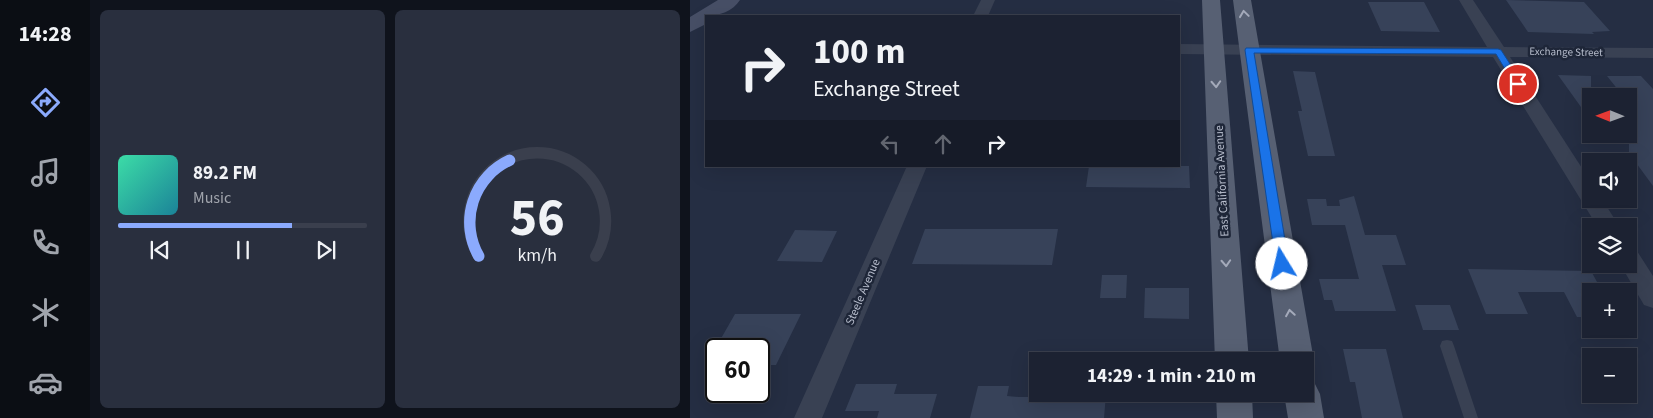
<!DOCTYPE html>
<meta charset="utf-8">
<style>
:root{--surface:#1c2232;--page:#292f3e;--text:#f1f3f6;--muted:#a0a4ac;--line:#3a3f4d;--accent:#8baafd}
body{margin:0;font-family:"Source Sans 3",sans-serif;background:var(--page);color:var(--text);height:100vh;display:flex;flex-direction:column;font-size:19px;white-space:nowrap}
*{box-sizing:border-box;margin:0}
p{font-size:16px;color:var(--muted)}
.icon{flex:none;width:28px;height:28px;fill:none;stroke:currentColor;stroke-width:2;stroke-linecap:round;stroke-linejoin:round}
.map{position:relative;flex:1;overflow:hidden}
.side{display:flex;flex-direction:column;gap:10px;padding:10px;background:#0f131c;width:600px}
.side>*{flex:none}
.banner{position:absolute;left:15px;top:15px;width:475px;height:152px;border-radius:0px;box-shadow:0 5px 20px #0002,0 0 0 1px var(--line);background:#1c2232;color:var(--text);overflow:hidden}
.needle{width:32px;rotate:271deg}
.buttons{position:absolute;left:892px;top:88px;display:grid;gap:10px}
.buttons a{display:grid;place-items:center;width:55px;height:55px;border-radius:0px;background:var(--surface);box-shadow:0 5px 20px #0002,0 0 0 1px var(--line);font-size:25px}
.speed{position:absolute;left:15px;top:338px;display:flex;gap:10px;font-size:25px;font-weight:700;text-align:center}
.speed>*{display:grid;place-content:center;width:65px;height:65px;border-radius:50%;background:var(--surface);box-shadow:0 5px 20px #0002,0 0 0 1px var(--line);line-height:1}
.speed .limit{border:2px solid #111;border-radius:8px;background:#fff;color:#111}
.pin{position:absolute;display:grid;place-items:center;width:42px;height:42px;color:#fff;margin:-21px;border:2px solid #fff;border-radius:50%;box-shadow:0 1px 5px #0007}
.me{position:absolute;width:55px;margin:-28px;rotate:351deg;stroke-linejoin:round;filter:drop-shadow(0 0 4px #0008)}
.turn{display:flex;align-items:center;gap:18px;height:105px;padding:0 25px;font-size:22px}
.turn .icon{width:65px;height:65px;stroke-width:2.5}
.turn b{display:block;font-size:35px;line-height:42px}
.lanes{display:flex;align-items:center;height:48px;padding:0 25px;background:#0003;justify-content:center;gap:25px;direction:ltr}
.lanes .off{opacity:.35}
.side .card{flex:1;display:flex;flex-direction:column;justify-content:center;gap:8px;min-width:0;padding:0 18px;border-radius:8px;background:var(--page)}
.side .dial{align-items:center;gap:0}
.dial svg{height:130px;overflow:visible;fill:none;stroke:var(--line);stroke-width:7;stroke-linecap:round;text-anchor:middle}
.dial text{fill:var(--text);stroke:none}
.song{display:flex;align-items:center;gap:15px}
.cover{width:60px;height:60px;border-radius:8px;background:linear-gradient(135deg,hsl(160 70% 55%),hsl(190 70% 35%))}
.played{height:5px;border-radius:2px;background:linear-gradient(90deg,var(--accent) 70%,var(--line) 70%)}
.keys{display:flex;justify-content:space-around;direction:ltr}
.side .tiles{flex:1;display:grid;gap:10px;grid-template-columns:repeat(2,1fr)}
.trip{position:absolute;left:339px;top:352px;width:285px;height:50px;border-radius:0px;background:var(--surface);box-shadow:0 5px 20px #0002,0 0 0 1px var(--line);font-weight:700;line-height:50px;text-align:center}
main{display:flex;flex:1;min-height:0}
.tabs{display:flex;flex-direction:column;width:90px;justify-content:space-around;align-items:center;background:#0b0e14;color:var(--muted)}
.tabs .icon{width:35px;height:35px}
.tabs .on{color:var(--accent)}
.tabs b{font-size:22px;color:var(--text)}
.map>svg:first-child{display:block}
.building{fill:#374259}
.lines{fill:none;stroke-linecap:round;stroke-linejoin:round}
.service{fill:#394153;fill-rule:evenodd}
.minor{fill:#394153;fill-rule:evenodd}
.secondary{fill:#474f66;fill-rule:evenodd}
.primary{fill:#576073;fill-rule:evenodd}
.oneway{stroke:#a4aaba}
.route{fill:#1a73e8;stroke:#114b97}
.labels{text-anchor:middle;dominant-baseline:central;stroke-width:5;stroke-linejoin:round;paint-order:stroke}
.far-street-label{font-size:11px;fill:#b7bdcc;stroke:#1e2638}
.street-label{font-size:12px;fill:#b7bdcc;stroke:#1e2638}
</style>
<main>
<nav class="tabs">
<b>14:28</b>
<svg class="icon on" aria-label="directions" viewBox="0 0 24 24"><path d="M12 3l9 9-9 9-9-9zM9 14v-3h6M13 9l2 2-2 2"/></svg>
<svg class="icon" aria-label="music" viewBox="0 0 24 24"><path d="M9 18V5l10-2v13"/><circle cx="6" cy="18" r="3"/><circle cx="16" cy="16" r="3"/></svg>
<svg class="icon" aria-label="phone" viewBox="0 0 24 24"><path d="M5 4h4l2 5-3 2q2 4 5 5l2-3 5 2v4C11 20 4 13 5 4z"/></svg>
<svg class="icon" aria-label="climate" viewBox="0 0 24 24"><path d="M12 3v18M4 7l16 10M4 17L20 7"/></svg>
<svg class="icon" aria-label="car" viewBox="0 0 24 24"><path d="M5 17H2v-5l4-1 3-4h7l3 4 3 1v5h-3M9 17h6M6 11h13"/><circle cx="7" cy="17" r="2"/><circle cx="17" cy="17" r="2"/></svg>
</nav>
<section class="side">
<div class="tiles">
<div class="card">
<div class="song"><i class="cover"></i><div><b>89.2 FM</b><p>Music</p></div></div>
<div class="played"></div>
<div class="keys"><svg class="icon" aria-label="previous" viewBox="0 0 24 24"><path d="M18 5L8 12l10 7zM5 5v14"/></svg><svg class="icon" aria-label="pause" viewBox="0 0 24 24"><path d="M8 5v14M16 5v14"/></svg><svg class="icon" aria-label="next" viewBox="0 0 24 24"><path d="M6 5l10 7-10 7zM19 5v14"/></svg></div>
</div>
<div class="card dial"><svg viewBox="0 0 100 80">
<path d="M14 69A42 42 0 1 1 86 69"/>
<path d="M14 69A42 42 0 0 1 33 10" stroke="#8baafd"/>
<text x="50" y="56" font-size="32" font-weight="700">56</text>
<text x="50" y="72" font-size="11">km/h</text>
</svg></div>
</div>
</section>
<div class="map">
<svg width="963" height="418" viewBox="0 0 963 418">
<rect width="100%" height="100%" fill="#252e43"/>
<path class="building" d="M816,0l78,2 26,29 -18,1 2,2 -66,-2z
M678,2h56l16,30 -59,-1z
M603,71l22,1 20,84h-27l-10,-45h4z
M868,75l33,1v45z
M917,76h34l12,13v97l-19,-26h-5v-64h-6z
M399,166h100l1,22 -104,-1z
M664,196l11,39h31l10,30h-24l14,46h-61l-3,-11h-8l-5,-21h40l-14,-54h-33l-5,-26h19l1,7h13l-1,-6z
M235,229h133l-6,36 -140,-1z
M105,230l42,1 -15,31 -45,-1z
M778,269l123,2 11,20h-11v26h-14l-13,-25h-46l10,22h-42z
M412,275h25l-1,23h-26z
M455,288h44v31l-45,-1z
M725,305h35l9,25h-36z
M45,314h66l-25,51h-17v-16h-44z
M653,349h43l17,69h-41l-7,-36h-5z
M166,384h41l-3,10h43l-7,24h-53l2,-7h-34z
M288,386h31l-2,10 12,1h68v-3h19l-2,24h-134z"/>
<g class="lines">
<path class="service" d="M757,340l5,1 2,5 24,72h-14l-24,-72 2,-5z"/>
<path class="minor" d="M291,0h14l-7,16h-15z
M769,0h14l31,47 149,1v10l-143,-1 81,125v17h11l17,27h-22l-104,-169 -314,-3v-10l308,3z
M217,166h20l-105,252h-28z
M939,248l8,3 16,25v32l-9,-3 -24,-41h9z"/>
<path class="secondary" d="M28,0h22c-7,11 -21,16 -34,16v8l-16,8v-15z"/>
<path class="primary" d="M512,0h18l29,361h-34z
M543,0h18l63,361 -5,11 -4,2v-13h-25z
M615,378l9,4 6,12 4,24h-36l-4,-24h21z
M526,394h36l1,24h-36z"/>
</g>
<defs><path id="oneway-chevron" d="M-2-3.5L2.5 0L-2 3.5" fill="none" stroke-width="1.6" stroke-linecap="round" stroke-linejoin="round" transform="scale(1.25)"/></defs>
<g class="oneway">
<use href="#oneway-chevron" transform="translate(554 14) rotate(-98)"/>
<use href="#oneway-chevron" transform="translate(526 84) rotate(87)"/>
<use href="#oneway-chevron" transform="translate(536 263) rotate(87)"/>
<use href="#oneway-chevron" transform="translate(600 313) rotate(-99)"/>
</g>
<path class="route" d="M556,48l252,1 3,1 22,34 -5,2h-3l-19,-32 -242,-1 35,211 -2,4 -5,1 -4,-1 -2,-4 -31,-214z"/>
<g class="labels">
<g class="far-street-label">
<text transform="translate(876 52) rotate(1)">Exchange Street</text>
</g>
<g class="street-label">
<text transform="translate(532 181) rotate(-93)">East California Avenue</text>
<text transform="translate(173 292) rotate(-67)">Steele Avenue</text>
</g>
</g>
</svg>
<div class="buttons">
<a><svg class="needle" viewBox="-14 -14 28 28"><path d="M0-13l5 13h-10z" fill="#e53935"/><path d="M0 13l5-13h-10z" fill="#a0a4ac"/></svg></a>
<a><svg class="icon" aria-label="sound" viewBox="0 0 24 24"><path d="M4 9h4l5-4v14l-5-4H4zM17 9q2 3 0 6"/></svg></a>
<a><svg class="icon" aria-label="layers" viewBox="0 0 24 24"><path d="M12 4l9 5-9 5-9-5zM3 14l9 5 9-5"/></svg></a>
<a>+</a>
<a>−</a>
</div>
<div class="speed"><div class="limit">60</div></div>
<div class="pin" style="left:828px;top:84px;background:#d93025"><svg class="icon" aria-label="arrive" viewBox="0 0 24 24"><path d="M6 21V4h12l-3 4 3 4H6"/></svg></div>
<svg class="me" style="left:592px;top:264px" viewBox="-20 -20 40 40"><circle r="19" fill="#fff"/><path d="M0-13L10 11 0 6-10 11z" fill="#1a73e8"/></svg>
<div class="trip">14:29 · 1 min · 210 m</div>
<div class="banner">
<div class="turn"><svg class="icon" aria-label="right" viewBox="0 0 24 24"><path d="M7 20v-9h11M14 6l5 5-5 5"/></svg><div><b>100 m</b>Exchange Street</div></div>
<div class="lanes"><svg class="icon off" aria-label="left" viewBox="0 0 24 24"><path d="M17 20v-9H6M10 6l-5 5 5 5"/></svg><svg class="icon off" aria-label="ahead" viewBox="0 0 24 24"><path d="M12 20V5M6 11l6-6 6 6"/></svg><svg class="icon" aria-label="right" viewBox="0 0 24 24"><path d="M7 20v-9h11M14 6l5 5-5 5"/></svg></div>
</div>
</div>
</main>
